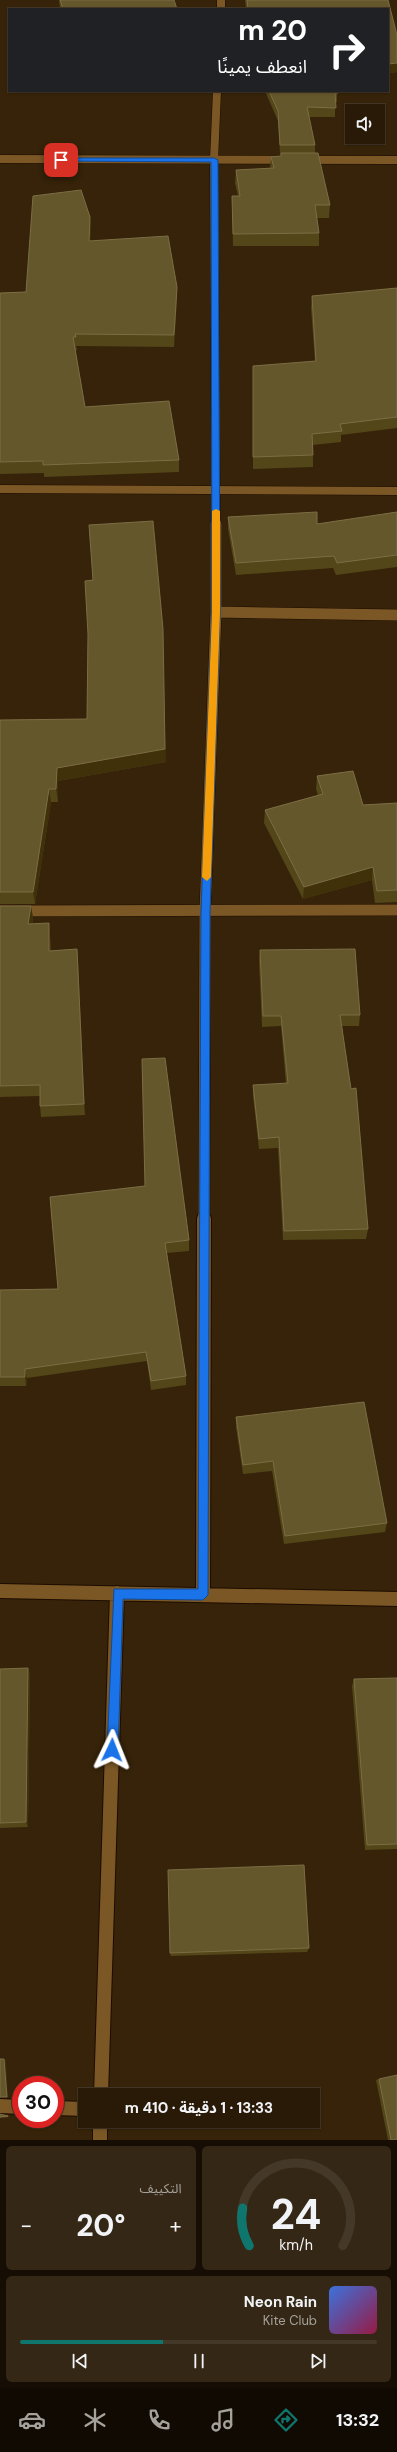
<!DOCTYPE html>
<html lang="ar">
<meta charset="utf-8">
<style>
:root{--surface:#281a07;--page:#342715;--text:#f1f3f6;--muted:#a5a19b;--line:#443828;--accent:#0f766e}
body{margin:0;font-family:"DM Sans","Noto Sans Arabic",sans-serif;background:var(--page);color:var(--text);direction:rtl;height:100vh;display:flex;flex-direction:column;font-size:15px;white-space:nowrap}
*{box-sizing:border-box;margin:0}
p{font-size:13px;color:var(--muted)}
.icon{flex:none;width:22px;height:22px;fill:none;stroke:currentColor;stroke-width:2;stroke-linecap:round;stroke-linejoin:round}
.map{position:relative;height:2140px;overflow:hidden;direction:ltr}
.sheet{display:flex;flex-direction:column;gap:6px;padding:6px;background:#160e04;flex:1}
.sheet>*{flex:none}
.top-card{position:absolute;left:8px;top:8px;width:381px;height:84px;border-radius:0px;box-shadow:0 1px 3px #0004,0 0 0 1px var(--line);direction:rtl;background:#202124;color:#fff;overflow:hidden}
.fabs{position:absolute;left:345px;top:104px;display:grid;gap:8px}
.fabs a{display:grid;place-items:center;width:40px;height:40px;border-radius:0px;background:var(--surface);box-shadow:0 1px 3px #0004,0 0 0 1px var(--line);font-size:20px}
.speed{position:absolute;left:12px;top:2076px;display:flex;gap:8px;font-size:20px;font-weight:700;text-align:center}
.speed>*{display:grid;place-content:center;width:52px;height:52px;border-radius:50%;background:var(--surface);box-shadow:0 1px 3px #0004,0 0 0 1px var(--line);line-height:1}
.speed .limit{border:6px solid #d22;background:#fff;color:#111}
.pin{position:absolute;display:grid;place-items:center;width:34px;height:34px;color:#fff;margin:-17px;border-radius:8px;box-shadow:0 2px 6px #0006}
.me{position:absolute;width:44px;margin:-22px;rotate:2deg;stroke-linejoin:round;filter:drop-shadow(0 0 3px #0008)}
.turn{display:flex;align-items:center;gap:14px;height:84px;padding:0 16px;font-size:18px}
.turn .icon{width:52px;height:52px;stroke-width:2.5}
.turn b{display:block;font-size:28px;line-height:34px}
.big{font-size:30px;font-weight:700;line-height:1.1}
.sheet .tile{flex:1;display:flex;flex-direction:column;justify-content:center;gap:6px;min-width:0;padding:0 14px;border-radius:6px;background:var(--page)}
.sheet .dial{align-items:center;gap:0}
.dial svg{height:104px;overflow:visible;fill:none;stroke:var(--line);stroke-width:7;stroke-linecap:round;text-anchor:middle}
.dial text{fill:var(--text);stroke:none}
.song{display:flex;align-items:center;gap:12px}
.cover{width:48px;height:48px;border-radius:6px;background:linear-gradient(135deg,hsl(220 70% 55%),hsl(340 70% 35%))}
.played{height:4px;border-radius:2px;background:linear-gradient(90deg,var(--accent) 40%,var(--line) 40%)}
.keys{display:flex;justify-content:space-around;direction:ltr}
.heat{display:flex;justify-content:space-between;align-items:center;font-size:22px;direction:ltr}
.sheet .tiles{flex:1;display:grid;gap:6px;grid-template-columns:1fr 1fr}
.tile:last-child{grid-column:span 2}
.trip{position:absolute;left:78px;top:2088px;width:242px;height:40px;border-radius:0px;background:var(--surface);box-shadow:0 1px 3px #0004,0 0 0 1px var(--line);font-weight:700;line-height:40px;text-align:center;direction:rtl}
.menu{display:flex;height:64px;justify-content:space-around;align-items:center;background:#100a03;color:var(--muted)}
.menu .icon{width:28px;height:28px}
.menu .selected{color:var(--accent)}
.menu b{font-size:18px;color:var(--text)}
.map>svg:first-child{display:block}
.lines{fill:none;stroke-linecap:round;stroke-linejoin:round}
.minor-far2-casing{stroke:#1d0c00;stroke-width:9}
.minor-far1-casing{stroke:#1d0c00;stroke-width:12}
.minor-casing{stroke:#1d0c00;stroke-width:16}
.minor-far2{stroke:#7a5725;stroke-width:8}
.minor-far1{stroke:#7a5725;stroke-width:11}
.minor{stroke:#7a5725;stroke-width:14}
.wall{fill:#534619}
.shaded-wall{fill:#40310b}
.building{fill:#65572c;stroke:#7c6d45}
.route{fill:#1a73e8;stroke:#114b97}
.slow{fill:#f59e0b}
</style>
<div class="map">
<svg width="397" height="2140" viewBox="0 0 397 2140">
<rect width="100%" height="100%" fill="#362309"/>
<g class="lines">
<g class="minor-far2-casing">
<path id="minor-far2" d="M221,0v9
M0,159l397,1
M0,489l397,2
M216,525l-2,-365 3,-69"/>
</g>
<g class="minor-far1-casing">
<path id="minor-far1" d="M216,612l181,3
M0,911l397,-1
M204,1220l1,-308 11,-300v-88"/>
</g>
<g class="minor-casing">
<path id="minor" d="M0,1591l397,8
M203,1595l1,-376
M101,2095l16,-502
M0,2106l21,1
M55,2108l30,1
M100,2121v19"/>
</g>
<use href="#minor-far2" class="minor-far2"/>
<use href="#minor-far1" class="minor-far1"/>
<use href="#minor" class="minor"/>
</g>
<path class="wall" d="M59,0h115l3,9h-117z
M245,0h143l9,72 -9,1v-64h-142z
M265,91h82h-10v11h-2v15h-26l6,28v8l15,52 -1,13h-12l2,15v13h-86l-1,-50h6l-3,-13 1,-13 34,-1 1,-12 10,-1v-2h-1l-2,-33z
M90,217l1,12 -1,12 87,46v12l-3,48 -98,-1 1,4h-2l10,57 94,53v12l-135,5v-4l-44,1v-181l26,-1z
M397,288v140l-56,7v7l-28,3v22l-60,2v-103l62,-4 -4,-54 1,-12z
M397,512v55l-61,8 -3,-7 -97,7 -8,-46v-12l89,7z
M0,720l166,42 -108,19v21h-7l-16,102h-35z
M317,776l46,29 34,-2v99l-22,1 -3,-23 -69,19 -39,-76 1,-13 53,-15 -2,-6z
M0,906h31l2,12 -1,6 18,11 1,16 26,-2 1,12 7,154 -44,2 -1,-11v-10l-40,1z
M260,950l100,65 -1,11h-17l26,203 -2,10 -83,1 -5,-92 -19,1 -6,-53v-11l33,-1 -5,-58 -19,1 -3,-66z
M50,1197l139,43v11l-22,2 19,123v9l-35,5 -4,-29 -120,17 -1,8h-26v-96l58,-1z
M236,1417l151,106 -2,9 -101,12 -12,-73 -29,3 -7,-47z
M28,1668l2,8 -2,151 -28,1v-159z
M354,1679l43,3v167l-32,1 -13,-164z
M309,1948l-2,4 -136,4 -1,-3z
M379,2079l18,61h-9l-12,-60z
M0,2114l8,2 2,1 -10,1z"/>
<path class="shaded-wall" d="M397,63v9l-9,1v-9z
M90,217l1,12 -2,24v-12z
M177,287v12l-3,48v-12z
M163,629l3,133 -108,19v21l-2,-13 1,-21z
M49,789l2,13 -16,102 -2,-12z
M373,867l-1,13 -69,19 1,-12z
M31,906l2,12 -3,18 -2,-12z
M49,923l1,12 1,28 -2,-12z
M77,949l1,12 7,154 -1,-11z
M25,1369l2,9 -1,8 -1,-9z
M28,1668l2,8 -2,151 -2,-5z
M4,2059l2,1 2,38 -1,-1z"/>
<path class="building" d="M60,0h114l3,9h-114z
M247,0h141l9,35v28l-9,1v-55h-140z
M269,91h68l1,2h-3l1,15 -29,-1 8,38h-35l-2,-34z
M281,153h37l12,52h-15l4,28 -86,1 -1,-38h8l-4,-26 38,-2 -3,-11 10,-1z
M81,190l9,27 -1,24 79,-5 9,51 -3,48 -99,-1 1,3h-3l12,70 84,-6 10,59 -136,5v-4l-43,1v-169l26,-1 7,-96z
M397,288v129l-57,7 2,7 -30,3 1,21 -60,2v-91l63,-5 -4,-65z
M317,512v12l80,-12v43l-60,8 -3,-7 -98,7 -8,-46z
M153,521l10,108 2,120 -108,19 -1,21h-7l-16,103h-33v-172l87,-1 1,-85 -3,-53 8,-1 -4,-55z
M353,771l10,34 34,-2v87l-20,1 -4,-24 -69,20 -39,-77 58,-16 -6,-18z
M0,906h31l-3,18 21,-1v28l28,-2 7,155 -44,2v-21l-40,1z
M355,949l5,66h-20l11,74 5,-1 12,141 -84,2 -5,-94 -20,2 -6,-54 35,-2 -7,-67h-18l-3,-66z
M165,1058l24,182 -24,3 21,133 -35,5 -5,-29 -121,17v8h-25v-87l58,-1 -8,-92 95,-11 -3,-127z
M364,1402l23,121 -102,13 -12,-75 -30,4 -7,-48z
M28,1668l-2,154 -26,1v-154z
M397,1678v166l-30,1 -13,-166z
M304,1865l5,83 -139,5 -2,-83z
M0,2059h4l3,38h-7z
M397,2075v65h-6l-12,-61z
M0,2114l8,2 -8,1z"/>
<path class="route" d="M61,158h153l4,2 2,452 -10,300 -2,683 -5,5 -80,-1 -5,151 -6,6 -5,-6 7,-161h84l3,-677 11,-300 -1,-450 -152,-1z"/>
<path class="slow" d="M216,509l4,2v101l-9,265 -4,4 -5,-4 10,-265v-101z"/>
</svg>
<div class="fabs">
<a><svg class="icon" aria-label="sound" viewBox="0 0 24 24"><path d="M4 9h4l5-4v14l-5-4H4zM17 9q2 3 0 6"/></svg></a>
</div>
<div class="speed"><div class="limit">30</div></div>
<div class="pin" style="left:61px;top:160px;background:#d93025"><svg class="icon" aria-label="arrive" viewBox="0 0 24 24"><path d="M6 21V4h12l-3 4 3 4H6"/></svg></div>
<svg class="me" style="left:112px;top:1750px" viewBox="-20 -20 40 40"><path d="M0-17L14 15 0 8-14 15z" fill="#1a73e8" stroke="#fff" stroke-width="4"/></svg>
<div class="trip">13:33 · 1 دقيقة · 410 m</div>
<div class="top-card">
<div class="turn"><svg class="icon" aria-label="right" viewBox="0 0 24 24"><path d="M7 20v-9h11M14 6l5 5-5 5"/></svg><div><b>20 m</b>انعطف يمينًا</div></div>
</div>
</div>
<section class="sheet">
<div class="tiles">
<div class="tile dial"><svg viewBox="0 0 100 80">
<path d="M14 69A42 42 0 1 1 86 69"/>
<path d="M14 69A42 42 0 0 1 9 40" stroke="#0f766e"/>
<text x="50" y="56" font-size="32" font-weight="700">24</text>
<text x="50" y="72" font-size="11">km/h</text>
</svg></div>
<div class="tile"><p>التكييف</p>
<div class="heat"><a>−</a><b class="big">20°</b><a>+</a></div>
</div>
<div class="tile">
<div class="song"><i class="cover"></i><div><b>Neon Rain</b><p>Kite Club</p></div></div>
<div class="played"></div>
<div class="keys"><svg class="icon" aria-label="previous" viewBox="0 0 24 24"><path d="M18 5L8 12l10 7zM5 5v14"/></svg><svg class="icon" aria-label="pause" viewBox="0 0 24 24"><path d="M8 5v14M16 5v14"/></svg><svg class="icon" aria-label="next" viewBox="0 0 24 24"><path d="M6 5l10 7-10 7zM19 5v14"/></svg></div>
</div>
</div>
</section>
<nav class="menu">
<b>13:32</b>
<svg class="icon selected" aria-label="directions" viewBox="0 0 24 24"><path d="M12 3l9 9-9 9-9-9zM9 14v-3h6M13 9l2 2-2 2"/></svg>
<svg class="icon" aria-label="music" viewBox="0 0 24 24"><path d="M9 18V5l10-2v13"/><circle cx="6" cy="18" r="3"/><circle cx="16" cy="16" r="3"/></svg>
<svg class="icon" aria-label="phone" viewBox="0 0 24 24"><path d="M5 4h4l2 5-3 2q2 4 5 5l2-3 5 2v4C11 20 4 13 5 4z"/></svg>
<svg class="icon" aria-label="climate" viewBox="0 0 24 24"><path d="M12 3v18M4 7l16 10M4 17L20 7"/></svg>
<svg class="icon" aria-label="car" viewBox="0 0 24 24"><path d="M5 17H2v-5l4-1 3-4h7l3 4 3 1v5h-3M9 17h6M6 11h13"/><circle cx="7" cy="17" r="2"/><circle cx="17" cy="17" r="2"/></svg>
</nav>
